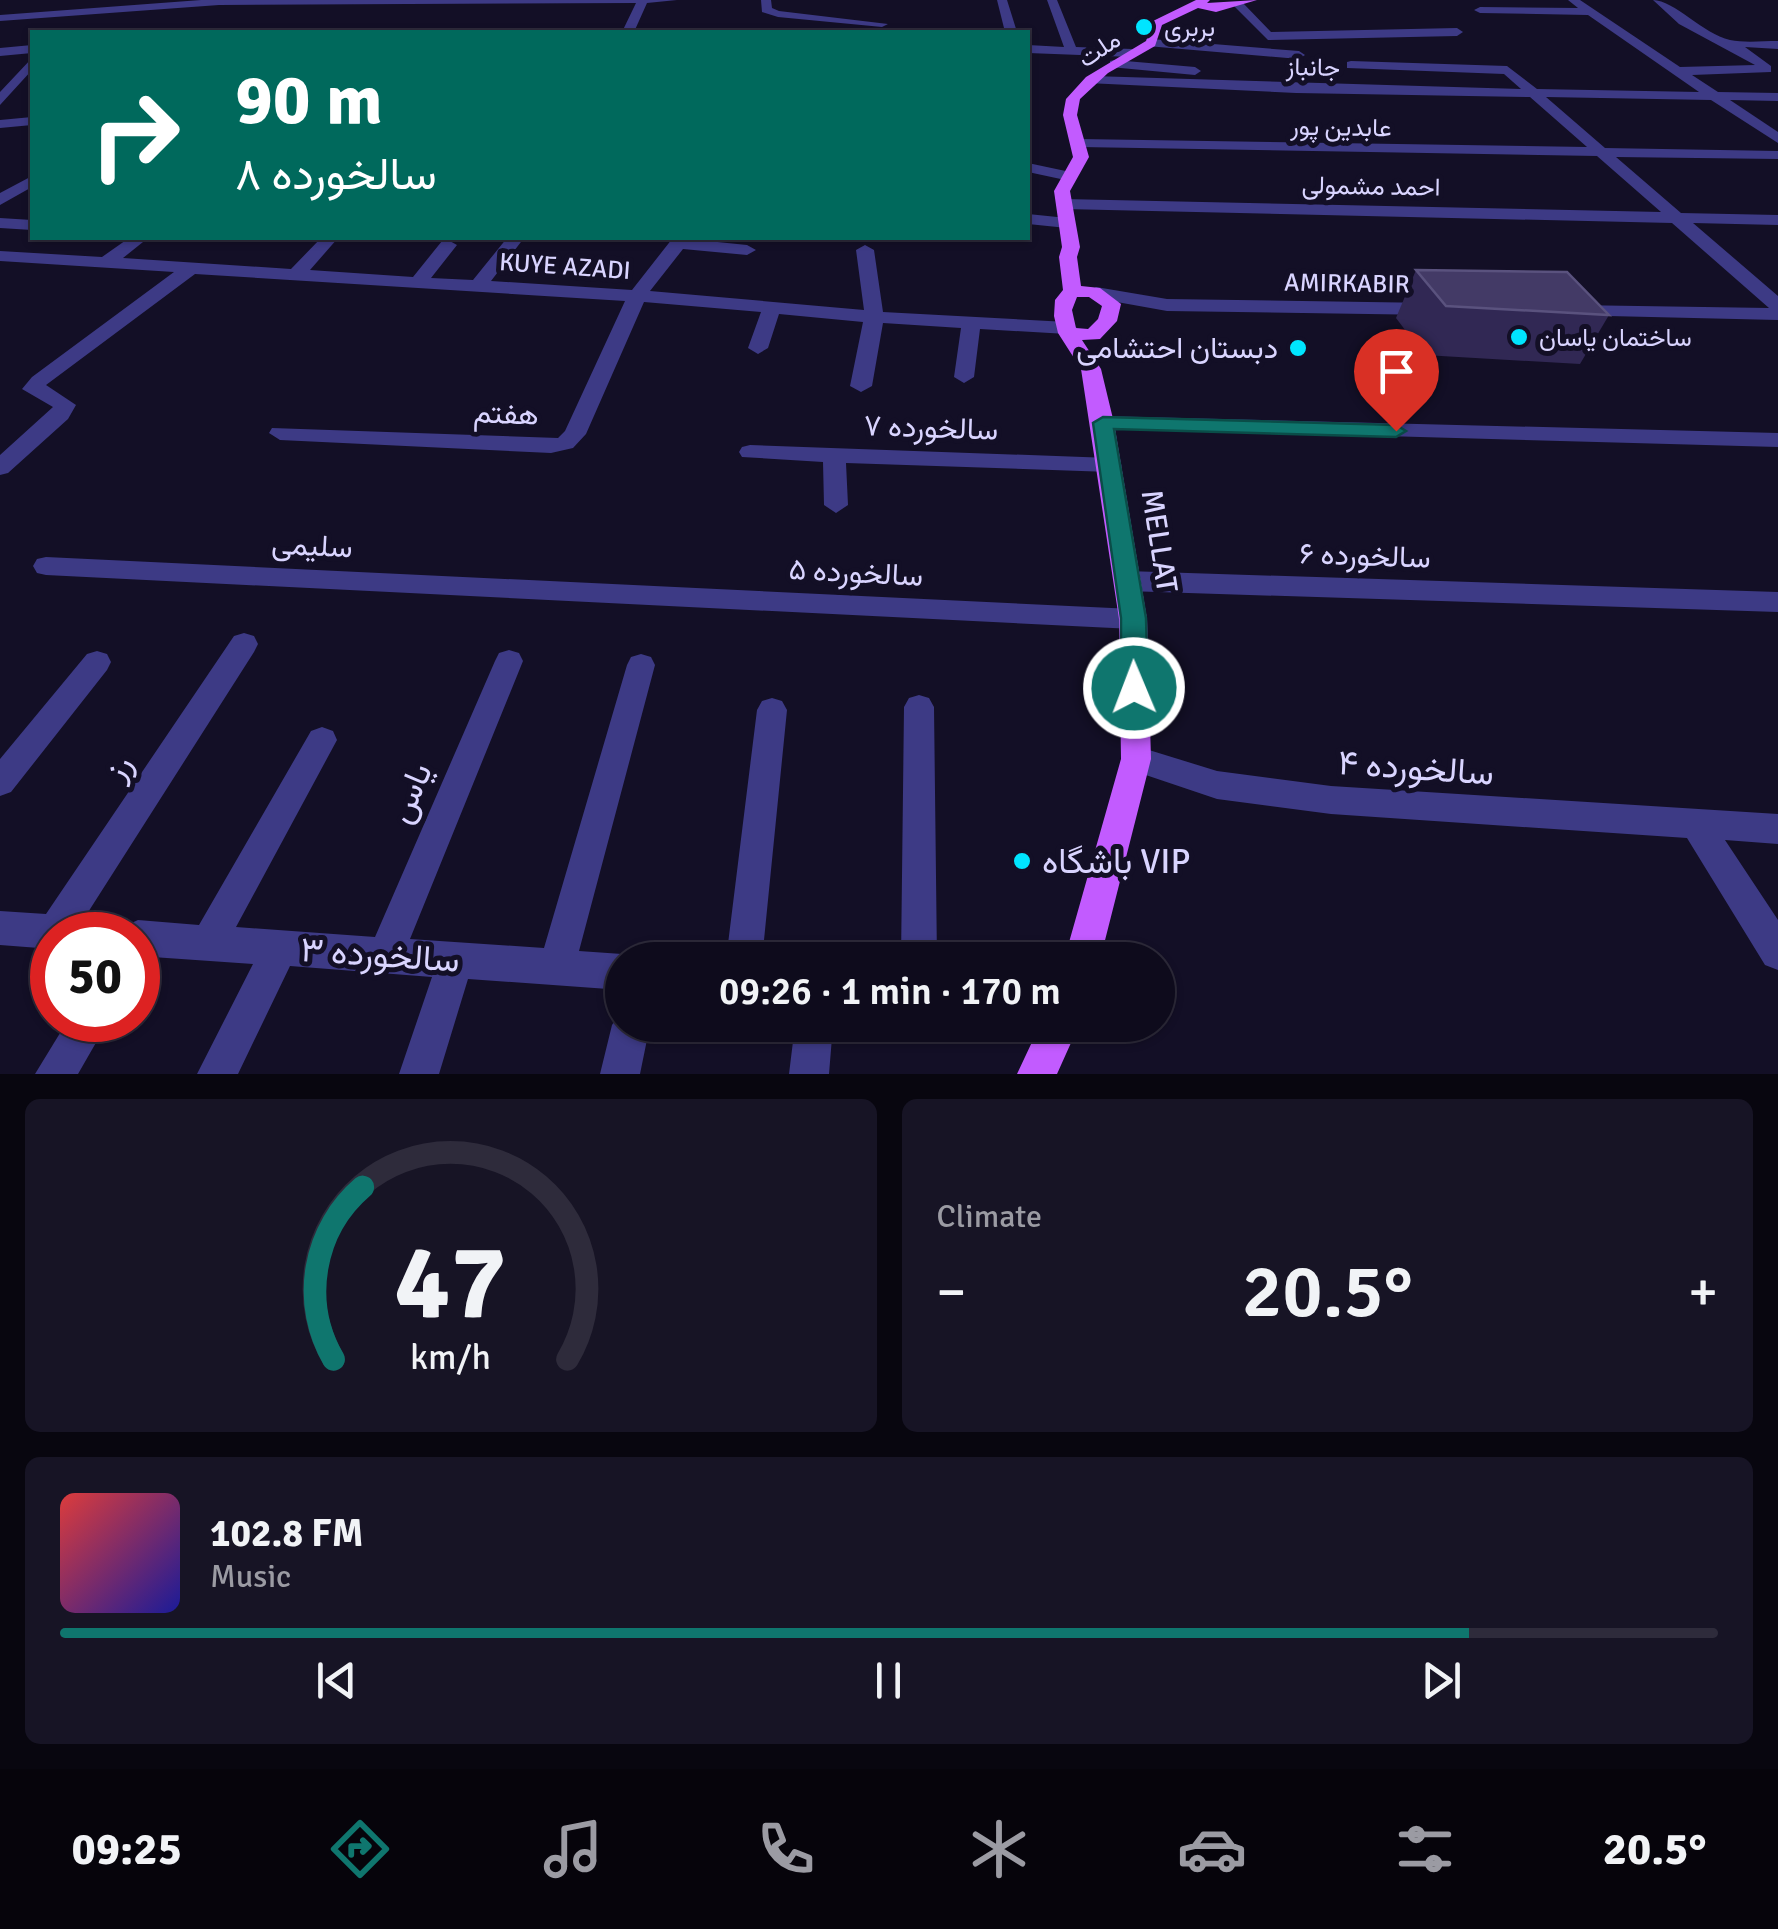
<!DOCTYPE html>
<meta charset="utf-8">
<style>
:root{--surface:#0e0b1c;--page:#171425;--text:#f1f3f6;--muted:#9b9ba3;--line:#2e2b3b;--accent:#0f766e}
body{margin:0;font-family:Signika,Vazirmatn,sans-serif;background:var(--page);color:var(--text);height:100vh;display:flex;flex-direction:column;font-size:38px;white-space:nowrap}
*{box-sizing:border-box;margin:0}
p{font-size:32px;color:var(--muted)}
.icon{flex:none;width:55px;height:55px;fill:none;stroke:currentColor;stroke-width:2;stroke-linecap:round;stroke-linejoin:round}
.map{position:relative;height:1074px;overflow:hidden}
.drawer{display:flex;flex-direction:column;gap:25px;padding:25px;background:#08060f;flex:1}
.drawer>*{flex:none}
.banner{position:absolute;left:30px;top:30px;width:1000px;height:210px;border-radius:0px;box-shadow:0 2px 8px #0004,0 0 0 2px var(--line);background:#00695c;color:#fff;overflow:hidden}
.speed{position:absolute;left:30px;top:912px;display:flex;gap:20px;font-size:50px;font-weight:700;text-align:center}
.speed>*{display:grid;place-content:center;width:130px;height:130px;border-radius:50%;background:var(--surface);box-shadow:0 2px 8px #0004,0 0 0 2px var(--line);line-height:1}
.speed .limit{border:15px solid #d22;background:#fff;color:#111}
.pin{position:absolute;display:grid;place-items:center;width:85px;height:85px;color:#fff;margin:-102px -42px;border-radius:50% 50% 50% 0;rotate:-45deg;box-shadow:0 0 10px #0007}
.pin .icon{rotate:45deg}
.me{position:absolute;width:110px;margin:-55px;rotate:359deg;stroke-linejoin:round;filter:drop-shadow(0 0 8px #0008)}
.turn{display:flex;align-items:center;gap:35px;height:210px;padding:0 40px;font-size:45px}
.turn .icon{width:130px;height:130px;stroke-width:2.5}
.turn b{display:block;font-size:70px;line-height:85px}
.big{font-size:75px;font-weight:600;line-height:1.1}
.drawer .tile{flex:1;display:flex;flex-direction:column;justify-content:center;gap:15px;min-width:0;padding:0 35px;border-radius:15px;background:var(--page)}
.drawer .dial{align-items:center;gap:0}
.dial svg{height:260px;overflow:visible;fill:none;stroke:var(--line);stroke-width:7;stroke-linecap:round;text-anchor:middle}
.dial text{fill:var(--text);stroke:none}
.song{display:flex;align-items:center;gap:30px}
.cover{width:120px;height:120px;border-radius:15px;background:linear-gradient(135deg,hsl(0 70% 55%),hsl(240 70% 35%))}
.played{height:10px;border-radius:5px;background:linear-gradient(90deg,var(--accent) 85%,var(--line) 85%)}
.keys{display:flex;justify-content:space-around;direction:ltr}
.heat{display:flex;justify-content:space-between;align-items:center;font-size:55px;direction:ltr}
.drawer .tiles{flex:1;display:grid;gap:25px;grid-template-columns:1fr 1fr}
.tile:last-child{grid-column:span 2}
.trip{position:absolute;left:605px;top:942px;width:570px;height:100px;border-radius:50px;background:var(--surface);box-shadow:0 2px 8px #0004,0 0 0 2px var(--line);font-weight:600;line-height:100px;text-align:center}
.tabs{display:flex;height:160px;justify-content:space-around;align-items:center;background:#06040b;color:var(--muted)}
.tabs .icon{width:70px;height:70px}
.tabs .selected{color:var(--accent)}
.tabs b{font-size:45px;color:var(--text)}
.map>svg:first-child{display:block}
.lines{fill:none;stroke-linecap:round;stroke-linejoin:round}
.minor{fill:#3d3a85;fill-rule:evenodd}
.major{fill:#c25bff;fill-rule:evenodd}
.wall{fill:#312854}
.building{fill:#433a66;stroke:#5a527e;stroke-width:2.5}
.route{fill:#0f766e;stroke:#0a4d48;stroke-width:2.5}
.poi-dot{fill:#00e5ff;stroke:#130f26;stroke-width:4}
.labels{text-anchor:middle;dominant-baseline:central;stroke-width:10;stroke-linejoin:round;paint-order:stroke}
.far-poi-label{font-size:25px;fill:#d9d4ff;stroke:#130f26;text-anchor:start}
.far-street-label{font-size:25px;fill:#d9d4ff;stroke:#130f26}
.poi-label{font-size:30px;fill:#d9d4ff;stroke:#130f26;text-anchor:end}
.street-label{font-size:30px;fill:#d9d4ff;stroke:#130f26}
.near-street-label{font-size:35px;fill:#d9d4ff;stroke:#130f26}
.near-poi-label{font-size:35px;fill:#d9d4ff;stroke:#130f26;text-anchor:start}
</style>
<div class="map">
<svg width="1778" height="1074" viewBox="0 0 1778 1074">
<rect width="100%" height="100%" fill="#130f26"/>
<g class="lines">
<path class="minor" d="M201,0h476l-30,3 -13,29h-12l14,-29 -417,2 -219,16v-6z
M761,0h10l1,8 7,3 109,13 -6,3 -104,-10 -16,-5z
M997,0h10l10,32h-12z
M1047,0h10l19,47 56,2 6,4 -6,4 -104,-4v-8l36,2z
M1568,0h12l100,67 75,-2 -76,-41 -26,-24c21,0 50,34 77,40 14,3 33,1 48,1v8l-33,-2 26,19v6l-79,3 26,17 60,1v8l-48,-1 48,32v11l-67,-43 -165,-3 59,51 173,3v8l-162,-2 65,56 97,2v10l-85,-2 85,73v24l-212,-5v-8l7,-2 196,3 -97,-85 -608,-14 -8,-5 8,-5 597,13 -64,-56 -517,-9 -7,-4 7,-4 507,8 -57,-50 -234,-4 -209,-10v-6l5,-1 429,13 -17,-15 -157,-6v-6l4,-1 156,5 30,23 162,3 -111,-77 -108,-2 -6,-3 6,-3 98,1z
M1234,2h8l29,30 186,-4 6,4 -6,4 -189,4 -34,-34z
M1151,39l148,12 6,4 -6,4 -152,-13z
M32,45v8l-32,3v-8z
M32,58v12l-32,35v-13z
M1114,60l81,7 6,4 -6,4 -85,-8v-6z
M32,117v8l-32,3v-8z
M1028,163l47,10 3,3 -8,5 -42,-9z
M32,176v11l-32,18v-12z
M1028,214l39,4 8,5 -8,5 -39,-4z
M0,218l32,2v10l-32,-2z
M129,238h19l-25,20 168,11 30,-31h17l-28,32 103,7 29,-36 6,-1 9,5 -26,33 42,2 34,-42h17l-33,43 141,9 40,-51 6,-1 69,7 9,5 -9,5 -64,-6 -33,42 214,19 -8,-60 9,-5 9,5 9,62 184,10 10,6 -10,6 -87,-5 -6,48 -10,6 -10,-6 7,-49 -78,-5 -11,63 -11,6 -11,-6 13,-64 -84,-8 -11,34 -10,6 -10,-6 13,-36 -117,-10 -58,132 -13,14 -22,5 -271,-13 -11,-7 3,-5 286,10 7,-7 60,-130 -430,-27 -149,111 30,20 -8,14 -60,54 -8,2v-20l53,-48 -31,-18 10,-12 142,-105 -174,-11v-10l102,6z
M1096,287l71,12 266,4 10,6 -10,6 -266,-4 -78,-14 -2,-4z
M1103,416l675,17v14l-683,-19 -3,-5 3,-5z
M750,445l360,13 12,7 -12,7 -264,-9 2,42 -12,8 -12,-8 -1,-43 -81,-5 -3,-5 3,-5z
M46,557l1087,52 10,3 4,7 -4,7 -10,3 -1087,-54 -9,-2 -4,-7 4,-7z
M1127,571l651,21v20l-651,-21 -9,-3 -4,-7 4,-7z
M244,633l10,3 4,8 -4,8 -169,265 20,6 5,12h-58v14l-52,-4v-34l46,3 188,-278z
M509,650l10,3 4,8 -113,278 134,9 83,-283 4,-8 10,-3 10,3 4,8 -76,286 43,3 13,5 -13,1v30l-154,-11 -29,95h-40l33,-97 -142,-11 -52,108h-41l56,-110 -115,-8v-21h-16l3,-9 13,-6 61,5 112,-194 11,-4 11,4 4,9 -101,187 139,10 120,-276 4,-8z
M97,651l10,3 4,8 -4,8 -96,122 -11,4v-37l87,-105z
M919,695l10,3 5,9 3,253h-36l3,-253 5,-9z
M772,698l10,3 5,9 -25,250h-36l31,-250 5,-9z
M1136,746l81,25 114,15 447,28v30l-53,-4 53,80v50l-13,-5 -78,-127 -356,-24 -114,-15 -92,-31 -4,-9 4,-9z
M622,1010v15h28l-10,49h-40l12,-49z
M68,1020h41l-31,54h-43z
M795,1025h38l-4,49h-40z"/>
<path class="major" d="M1196,0h14l-3,3 50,-3 -41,12 -18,-4 -36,17 -7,21 -47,27 -28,26 -3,16 12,42 -19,34 10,56 -3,10 4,29 19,2 21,16 -4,17 -17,18 -18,1 19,29 13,54 33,196 4,140 -51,201h-36l57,-201 -2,-140 -38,-250 -23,-36 -4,-17 1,-16 8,-10 -4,-33 3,-10 -8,-56 19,-34 -10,-42 3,-16 20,-22 60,-36 7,-20zM1077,297h12l13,9 -4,13 -10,10 -12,-1 -4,-18z
M1040,1025h39l-22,49h-40z"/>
</g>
<path class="wall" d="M1416,270l193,45 -29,49 -156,-9 -28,-37z"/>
<path class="building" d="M1416,270l151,2 42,43 -163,-9z"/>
<path class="route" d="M1103,417l293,8 10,6 -10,6 -282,-8 32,189 2,70 -4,8 -10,3 -9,-3 -4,-8v-70l-28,-195z"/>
<g class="poi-dot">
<circle cx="1144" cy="27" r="10"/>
<circle cx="1519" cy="337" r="10"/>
<circle cx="1298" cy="348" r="10"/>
<circle cx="1022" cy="861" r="10"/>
</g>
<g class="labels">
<g class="far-poi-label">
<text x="1164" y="27">بربری</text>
<text x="1539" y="337">ساختمان یاسان</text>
</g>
<g class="far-street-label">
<text transform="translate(1099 49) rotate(-34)">ملت</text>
<text transform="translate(1313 67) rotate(1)">جانباز</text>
<text transform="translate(1341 127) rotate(1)">عابدین پور</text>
<text transform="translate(1371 186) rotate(1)">احمد مشمولی</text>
<text transform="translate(565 266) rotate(4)">KUYE AZADI</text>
<text transform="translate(1347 283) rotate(1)">AMIRKABIR</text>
</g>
<g class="poi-label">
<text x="1278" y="348">دبستان احتشامی</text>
</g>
<g class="street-label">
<text transform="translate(506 414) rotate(2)">هفتم</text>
<text transform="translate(931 428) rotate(2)">سالخورده ۷</text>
<text transform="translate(1159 541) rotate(81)">MELLAT</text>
<text transform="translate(312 546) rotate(3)">سلیمی</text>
<text transform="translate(1365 556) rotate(2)">سالخورده ۶</text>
<text transform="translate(856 573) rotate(3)">سالخورده ۵</text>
</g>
<g class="near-street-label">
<text transform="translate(118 767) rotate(-57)">رز</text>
<text transform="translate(1416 768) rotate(4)">سالخورده ۴</text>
<text transform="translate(410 793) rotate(-67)">یاس</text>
<text transform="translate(380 955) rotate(4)">سالخورده ۳</text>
</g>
<g class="near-poi-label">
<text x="1042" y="861">باشگاه VIP</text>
</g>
</g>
</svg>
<div class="speed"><div class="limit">50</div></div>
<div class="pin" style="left:1396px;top:431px;background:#d93025"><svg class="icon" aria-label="arrive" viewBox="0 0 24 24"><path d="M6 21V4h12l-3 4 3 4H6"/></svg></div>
<svg class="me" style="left:1134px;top:688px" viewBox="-20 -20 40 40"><circle r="17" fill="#0f766e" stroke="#fff" stroke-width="3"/><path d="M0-11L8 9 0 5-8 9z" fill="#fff"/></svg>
<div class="trip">09:26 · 1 min · 170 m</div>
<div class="banner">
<div class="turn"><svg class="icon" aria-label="right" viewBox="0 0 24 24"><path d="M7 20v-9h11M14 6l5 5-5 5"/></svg><div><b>90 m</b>سالخورده ۸</div></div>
</div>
</div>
<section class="drawer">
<div class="tiles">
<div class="tile dial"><svg viewBox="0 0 100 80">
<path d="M14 69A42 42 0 1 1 86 69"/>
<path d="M14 69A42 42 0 0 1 23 16" stroke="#0f766e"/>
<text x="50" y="56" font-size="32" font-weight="700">47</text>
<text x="50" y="72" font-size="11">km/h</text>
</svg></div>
<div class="tile"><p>Climate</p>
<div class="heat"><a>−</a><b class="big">20.5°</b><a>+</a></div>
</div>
<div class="tile">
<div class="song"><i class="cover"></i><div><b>102.8 FM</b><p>Music</p></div></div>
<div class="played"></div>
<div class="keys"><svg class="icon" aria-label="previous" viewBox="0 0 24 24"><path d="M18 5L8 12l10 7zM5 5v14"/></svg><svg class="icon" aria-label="pause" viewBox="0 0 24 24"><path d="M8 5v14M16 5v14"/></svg><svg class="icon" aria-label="next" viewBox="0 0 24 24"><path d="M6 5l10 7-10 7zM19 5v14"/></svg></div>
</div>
</div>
</section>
<nav class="tabs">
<b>09:25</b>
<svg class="icon selected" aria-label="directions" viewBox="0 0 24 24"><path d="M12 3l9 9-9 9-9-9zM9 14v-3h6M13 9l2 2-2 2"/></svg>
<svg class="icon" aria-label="music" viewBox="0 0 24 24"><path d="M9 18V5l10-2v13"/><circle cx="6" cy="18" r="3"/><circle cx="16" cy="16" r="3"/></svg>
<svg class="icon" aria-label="phone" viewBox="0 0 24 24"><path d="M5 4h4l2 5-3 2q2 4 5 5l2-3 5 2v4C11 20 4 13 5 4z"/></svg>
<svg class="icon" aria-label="climate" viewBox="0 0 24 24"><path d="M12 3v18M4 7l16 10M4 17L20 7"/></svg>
<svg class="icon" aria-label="car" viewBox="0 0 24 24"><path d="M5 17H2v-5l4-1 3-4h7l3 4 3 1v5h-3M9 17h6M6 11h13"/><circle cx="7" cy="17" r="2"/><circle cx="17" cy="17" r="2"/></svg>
<svg class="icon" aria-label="filters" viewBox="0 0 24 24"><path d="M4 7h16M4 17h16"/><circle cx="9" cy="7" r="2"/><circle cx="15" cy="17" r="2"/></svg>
<b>20.5°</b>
</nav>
